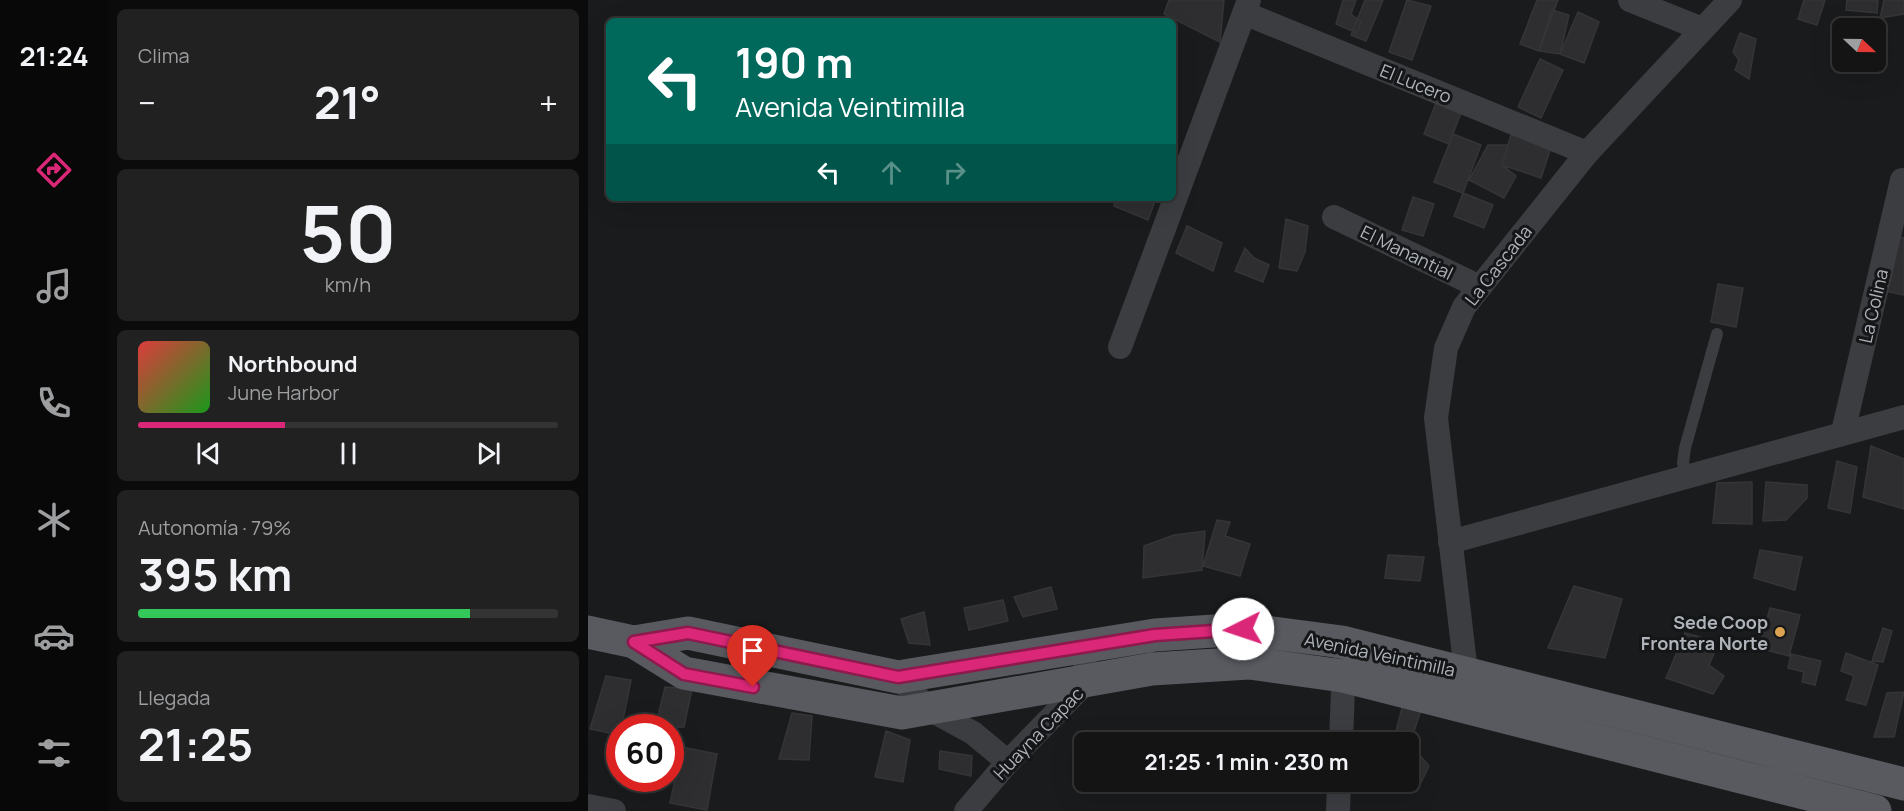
<!DOCTYPE html>
<html lang="es">
<meta charset="utf-8">
<style>
:root{--surface:#141415;--page:#212122;--text:#f1f3f6;--muted:#9d9ea0;--line:#333334;--accent:#db2777}
body{margin:0;font-family:Manrope,sans-serif;background:var(--page);color:var(--text);height:100vh;display:flex;flex-direction:column;font-size:22px;white-space:nowrap}
*{box-sizing:border-box;margin:0}
p{font-size:20px;color:var(--muted)}
.icon{flex:none;width:33px;height:33px;fill:none;stroke:currentColor;stroke-width:2;stroke-linecap:round;stroke-linejoin:round}
.map{position:relative;flex:1;overflow:hidden}
.sheet{display:flex;flex-direction:column;gap:9px;padding:9px;background:#0b0b0c;width:480px}
.sheet>*{flex:none}
.hud{position:absolute;left:18px;top:18px;width:570px;height:183px;border-radius:9px;box-shadow:0 6px 24px #0002,0 0 0 2px var(--line);background:#00695c;color:#fff;overflow:hidden}
.needle{width:39px;rotate:112deg}
.controls{position:absolute;left:1244px;top:18px;display:grid;gap:12px}
.controls a{display:grid;place-items:center;width:54px;height:54px;border-radius:9px;background:var(--surface);box-shadow:0 6px 24px #0002,0 0 0 2px var(--line);font-size:30px}
.speed{position:absolute;left:18px;top:714px;display:flex;gap:12px;font-size:30px;font-weight:700;text-align:center}
.speed>*{display:grid;place-content:center;width:78px;height:78px;border-radius:50%;background:var(--surface);box-shadow:0 6px 24px #0002,0 0 0 2px var(--line);line-height:1}
.speed .limit{border:9px solid #d22;background:#fff;color:#111}
.pin{position:absolute;display:grid;place-items:center;width:51px;height:51px;color:#fff;margin:-62px -26px;border-radius:50% 50% 50% 0;rotate:-45deg;box-shadow:0 0 6px #0007}
.pin .icon{rotate:45deg}
.me{position:absolute;width:66px;margin:-33px;rotate:266deg;stroke-linejoin:round;filter:drop-shadow(0 0 4px #0008)}
.turn{display:flex;align-items:center;gap:21px;height:126px;padding:0 30px;font-size:27px}
.turn .icon{width:78px;height:78px;stroke-width:2.5}
.turn b{display:block;font-size:42px;line-height:51px}
.lanes{display:flex;align-items:center;height:57px;padding:0 30px;background:#0003;justify-content:center;gap:30px;direction:ltr}
.lanes .off{opacity:.35}
.big{font-size:45px;font-weight:700;line-height:1.1}
.sheet .tile{flex:1;display:flex;flex-direction:column;justify-content:center;gap:9px;min-width:0;padding:0 21px;border-radius:9px;background:var(--page)}
.sheet .dial{align-items:center;gap:0}
.dial b{font-size:78px;line-height:1}
.song{display:flex;align-items:center;gap:18px}
.cover{width:72px;height:72px;border-radius:9px;background:linear-gradient(135deg,hsl(0 70% 55%),hsl(120 70% 35%))}
.played{height:6px;border-radius:3px;background:linear-gradient(90deg,var(--accent) 35%,var(--line) 35%)}
.keys{display:flex;justify-content:space-around;direction:ltr}
.heat{display:flex;justify-content:space-between;align-items:center;font-size:33px;direction:ltr}
.charge{height:9px;border-radius:4px;background:linear-gradient(90deg,#34c759 79%,var(--line) 0)}
.trip{position:absolute;left:486px;top:732px;width:345px;height:60px;border-radius:9px;background:var(--surface);box-shadow:0 6px 24px #0002,0 0 0 2px var(--line);font-weight:700;line-height:60px;text-align:center}
main{display:flex;flex:1;min-height:0}
.tabs{display:flex;flex-direction:column;width:108px;justify-content:space-around;align-items:center;background:#080808;color:var(--muted)}
.tabs .icon{width:42px;height:42px}
.tabs .on{color:var(--accent)}
.tabs b{font-size:27px;color:var(--text)}
.map>svg:first-child{display:block}
.building{fill:#2e2e30;stroke:#353538;stroke-width:1.5}
.lines{fill:none;stroke-linecap:round;stroke-linejoin:round}
.service{stroke:#3c3d41;stroke-width:12}
.minor{stroke:#3c3d41;stroke-width:24}
.primary{stroke:#585a60;stroke-width:33}
.route-casing{stroke:#8e194d;stroke-width:15}
.route{stroke:#db2777;stroke-width:10}
.poi-dot{fill:#dda352;stroke:#151617;stroke-width:2}
.labels{text-anchor:middle;dominant-baseline:central;stroke-width:6;stroke-linejoin:round;paint-order:stroke}
.street-label{font-size:18px;fill:#afb3ba;stroke:#151617}
.poi-label{font-size:18px;font-weight:bold;fill:#afb3ba;stroke:#151617;text-anchor:end}
</style>
<main>
<nav class="tabs">
<b>21:24</b>
<svg class="icon on" aria-label="directions" viewBox="0 0 24 24"><path d="M12 3l9 9-9 9-9-9zM9 14v-3h6M13 9l2 2-2 2"/></svg>
<svg class="icon" aria-label="music" viewBox="0 0 24 24"><path d="M9 18V5l10-2v13"/><circle cx="6" cy="18" r="3"/><circle cx="16" cy="16" r="3"/></svg>
<svg class="icon" aria-label="phone" viewBox="0 0 24 24"><path d="M5 4h4l2 5-3 2q2 4 5 5l2-3 5 2v4C11 20 4 13 5 4z"/></svg>
<svg class="icon" aria-label="climate" viewBox="0 0 24 24"><path d="M12 3v18M4 7l16 10M4 17L20 7"/></svg>
<svg class="icon" aria-label="car" viewBox="0 0 24 24"><path d="M5 17H2v-5l4-1 3-4h7l3 4 3 1v5h-3M9 17h6M6 11h13"/><circle cx="7" cy="17" r="2"/><circle cx="17" cy="17" r="2"/></svg>
<svg class="icon" aria-label="filters" viewBox="0 0 24 24"><path d="M4 7h16M4 17h16"/><circle cx="9" cy="7" r="2"/><circle cx="15" cy="17" r="2"/></svg>
</nav>
<section class="sheet">
<div class="tile"><p>Clima</p>
<div class="heat"><a>−</a><b class="big">21°</b><a>+</a></div>
</div>
<div class="tile dial"><b>50</b><p>km/h</p></div>
<div class="tile">
<div class="song"><i class="cover"></i><div><b>Northbound</b><p>June Harbor</p></div></div>
<div class="played"></div>
<div class="keys"><svg class="icon" aria-label="previous" viewBox="0 0 24 24"><path d="M18 5L8 12l10 7zM5 5v14"/></svg><svg class="icon" aria-label="pause" viewBox="0 0 24 24"><path d="M8 5v14M16 5v14"/></svg><svg class="icon" aria-label="next" viewBox="0 0 24 24"><path d="M6 5l10 7-10 7zM19 5v14"/></svg></div>
</div>
<div class="tile"><p>Autonomía · 79%</p><b class="big">395 km</b><div class="charge"></div></div>
<div class="tile"><p>Llegada</p><b class="big">21:25</b></div>
</section>
<div class="map">
<svg width="1316" height="811" viewBox="0 0 1316 811">
<rect width="100%" height="100%" fill="#1a1b1c"/>
<path class="building" d="M581,0h55l-4,42 -56,-28z
M755,0h13l-5,14 10,8 -4,11 -21,-9z
M777,0h18l-17,41 -15,-6z
M819,0l24,6 -19,54 -23,-8z
M949,0h21l-19,51 -19,-7z
M1216,0h21l-8,25 -19,-6z
M1259,0h31l-1,13 -31,-3z
M1296,0h20v14l-24,4z
M964,10l17,5 -9,39 -21,-3z
M990,12l21,10 -15,41 -24,-9z
M1152,33l16,6 -7,40 -14,-9 4,-10 -6,-8z
M952,59l23,11 -22,48 -23,-11z
M848,103l25,10 -12,31 -25,-10z
M865,134l28,11 -18,48 -29,-11z
M923,135l40,12 -10,31 -39,-13z
M900,145h20l-6,20 14,11 -12,22 -35,-18z
M875,193l30,12 -9,23 -30,-12z
M825,197l21,7 -11,32 -21,-6z
M527,198h41l-8,22 -34,-14z
M698,219l22,7 -3,26 -8,19 -18,-3z
M599,226l35,17 -9,28 -37,-18z
M1304,235l12,3v57l-24,-5z
M657,248l9,10 15,7 -6,17 -28,-11z
M1130,284l25,4 -7,39 -25,-5z
M1283,446l33,13v50l-41,-12z
M1249,461l20,6 -7,46 -22,-5z
M1164,482v42l-39,-1 4,-40z
M1178,482l41,3v13l-21,22 -23,1z
M629,520l13,2 -5,14 25,8 -10,32 -37,-10z
M617,531l-3,39 -59,8 1,-32 30,-11z
M1172,550l42,7 -7,33 -41,-12z
M800,555l36,2 -4,24 -35,-3z
M986,586l48,13 -17,59 -57,-10z
M463,587l6,22 -34,8 -9,-20z
M415,600l5,21 -39,9 -5,-22z
M1182,608l30,7 -11,41 -30,-8z
M336,612l6,33 -21,-2 -8,-24z
M1295,628l9,3 -9,31 -11,-1z
M1097,633l34,9 -10,23 15,11 -11,18 -47,-16z
M1258,653l32,12 -12,40 -20,-5 8,-24 -13,-5z
M1203,654l30,7 -6,24 -13,-3 2,-10 -16,-4z
M18,676l25,4 -11,55 -30,-6z
M77,687l27,2 -8,38 -29,1z
M1316,692l-10,45h-20l13,-44z
M815,704l18,6 -13,40v-8l-14,-3z
M204,713l20,3 -3,44 -30,-1z
M298,731l24,9 -7,42 -28,-5z
M94,747l35,7 -10,56 -37,-7z
M352,751l32,5 -1,20 -32,-7z
M830,753l11,13 -12,25 -15,-6 2,-3h4v-10z"/>
<g class="lines">
<path class="service" d="M1099,476l-4,-13 2,-15 32,-114"/>
<path class="minor" d="M1042,0l72,29
M656,13l343,140
M746,217l146,70
M532,347l129,-347
M1255,432l59,-252
M862,542l454,-125
M878,672l-30,-254 10,-70 18,-41 123,-154 143,-153
M310,677l31,32 44,24 35,29
M753,742l3,-80
M0,806l26,5
M378,811l42,-49 80,-82 -6,-33
M750,811l1,-29"/>
<path class="primary" d="M0,632l46,10 50,31 218,40 250,-44 97,-6 94,13 532,135
M46,642l54,-9 210,44 257,-42 88,-6 99,13 562,142"/>
</g>
<g class="lines">
<g class="route-casing">
<path id="route" d="M165,687l-69,-13 -50,-32 54,-9 210,44 257,-42 88,-6"/>
</g>
<use href="#route" class="route"/>
</g>
<circle class="poi-dot" cx="1192" cy="632" r="6"/>
<g class="labels">
<g class="street-label">
<text transform="translate(828 83) rotate(22)">El Lucero</text>
<text transform="translate(819 252) rotate(26)">El Manantial</text>
<text transform="translate(910 265) rotate(-52)">La Cascada</text>
<text transform="translate(1285 306) rotate(-77)">La Colina</text>
<text transform="translate(792 654) rotate(12)">Avenida Veintimilla</text>
<text transform="translate(450 733) rotate(-46)">Huayna Capac</text>
</g>
<g class="poi-label">
<text x="1180" y="622">Sede Coop<tspan x="1180" dy="21">Frontera Norte</tspan></text>
</g>
</g>
</svg>
<div class="controls">
<a><svg class="needle" viewBox="-14 -14 28 28"><path d="M0-13l5 13h-10z" fill="#e53935"/><path d="M0 13l5-13h-10z" fill="#9d9ea0"/></svg></a>
</div>
<div class="speed"><div class="limit">60</div></div>
<div class="pin" style="left:165px;top:687px;background:#d93025"><svg class="icon" aria-label="arrive" viewBox="0 0 24 24"><path d="M6 21V4h12l-3 4 3 4H6"/></svg></div>
<svg class="me" style="left:655px;top:629px" viewBox="-20 -20 40 40"><circle r="19" fill="#fff"/><path d="M0-13L10 11 0 6-10 11z" fill="#db2777"/></svg>
<div class="trip">21:25 · 1 min · 230 m</div>
<div class="hud">
<div class="turn"><svg class="icon" aria-label="left" viewBox="0 0 24 24"><path d="M17 20v-9H6M10 6l-5 5 5 5"/></svg><div><b>190 m</b>Avenida Veintimilla</div></div>
<div class="lanes"><svg class="icon" aria-label="left" viewBox="0 0 24 24"><path d="M17 20v-9H6M10 6l-5 5 5 5"/></svg><svg class="icon off" aria-label="ahead" viewBox="0 0 24 24"><path d="M12 20V5M6 11l6-6 6 6"/></svg><svg class="icon off" aria-label="right" viewBox="0 0 24 24"><path d="M7 20v-9h11M14 6l5 5-5 5"/></svg></div>
</div>
</div>
</main>
